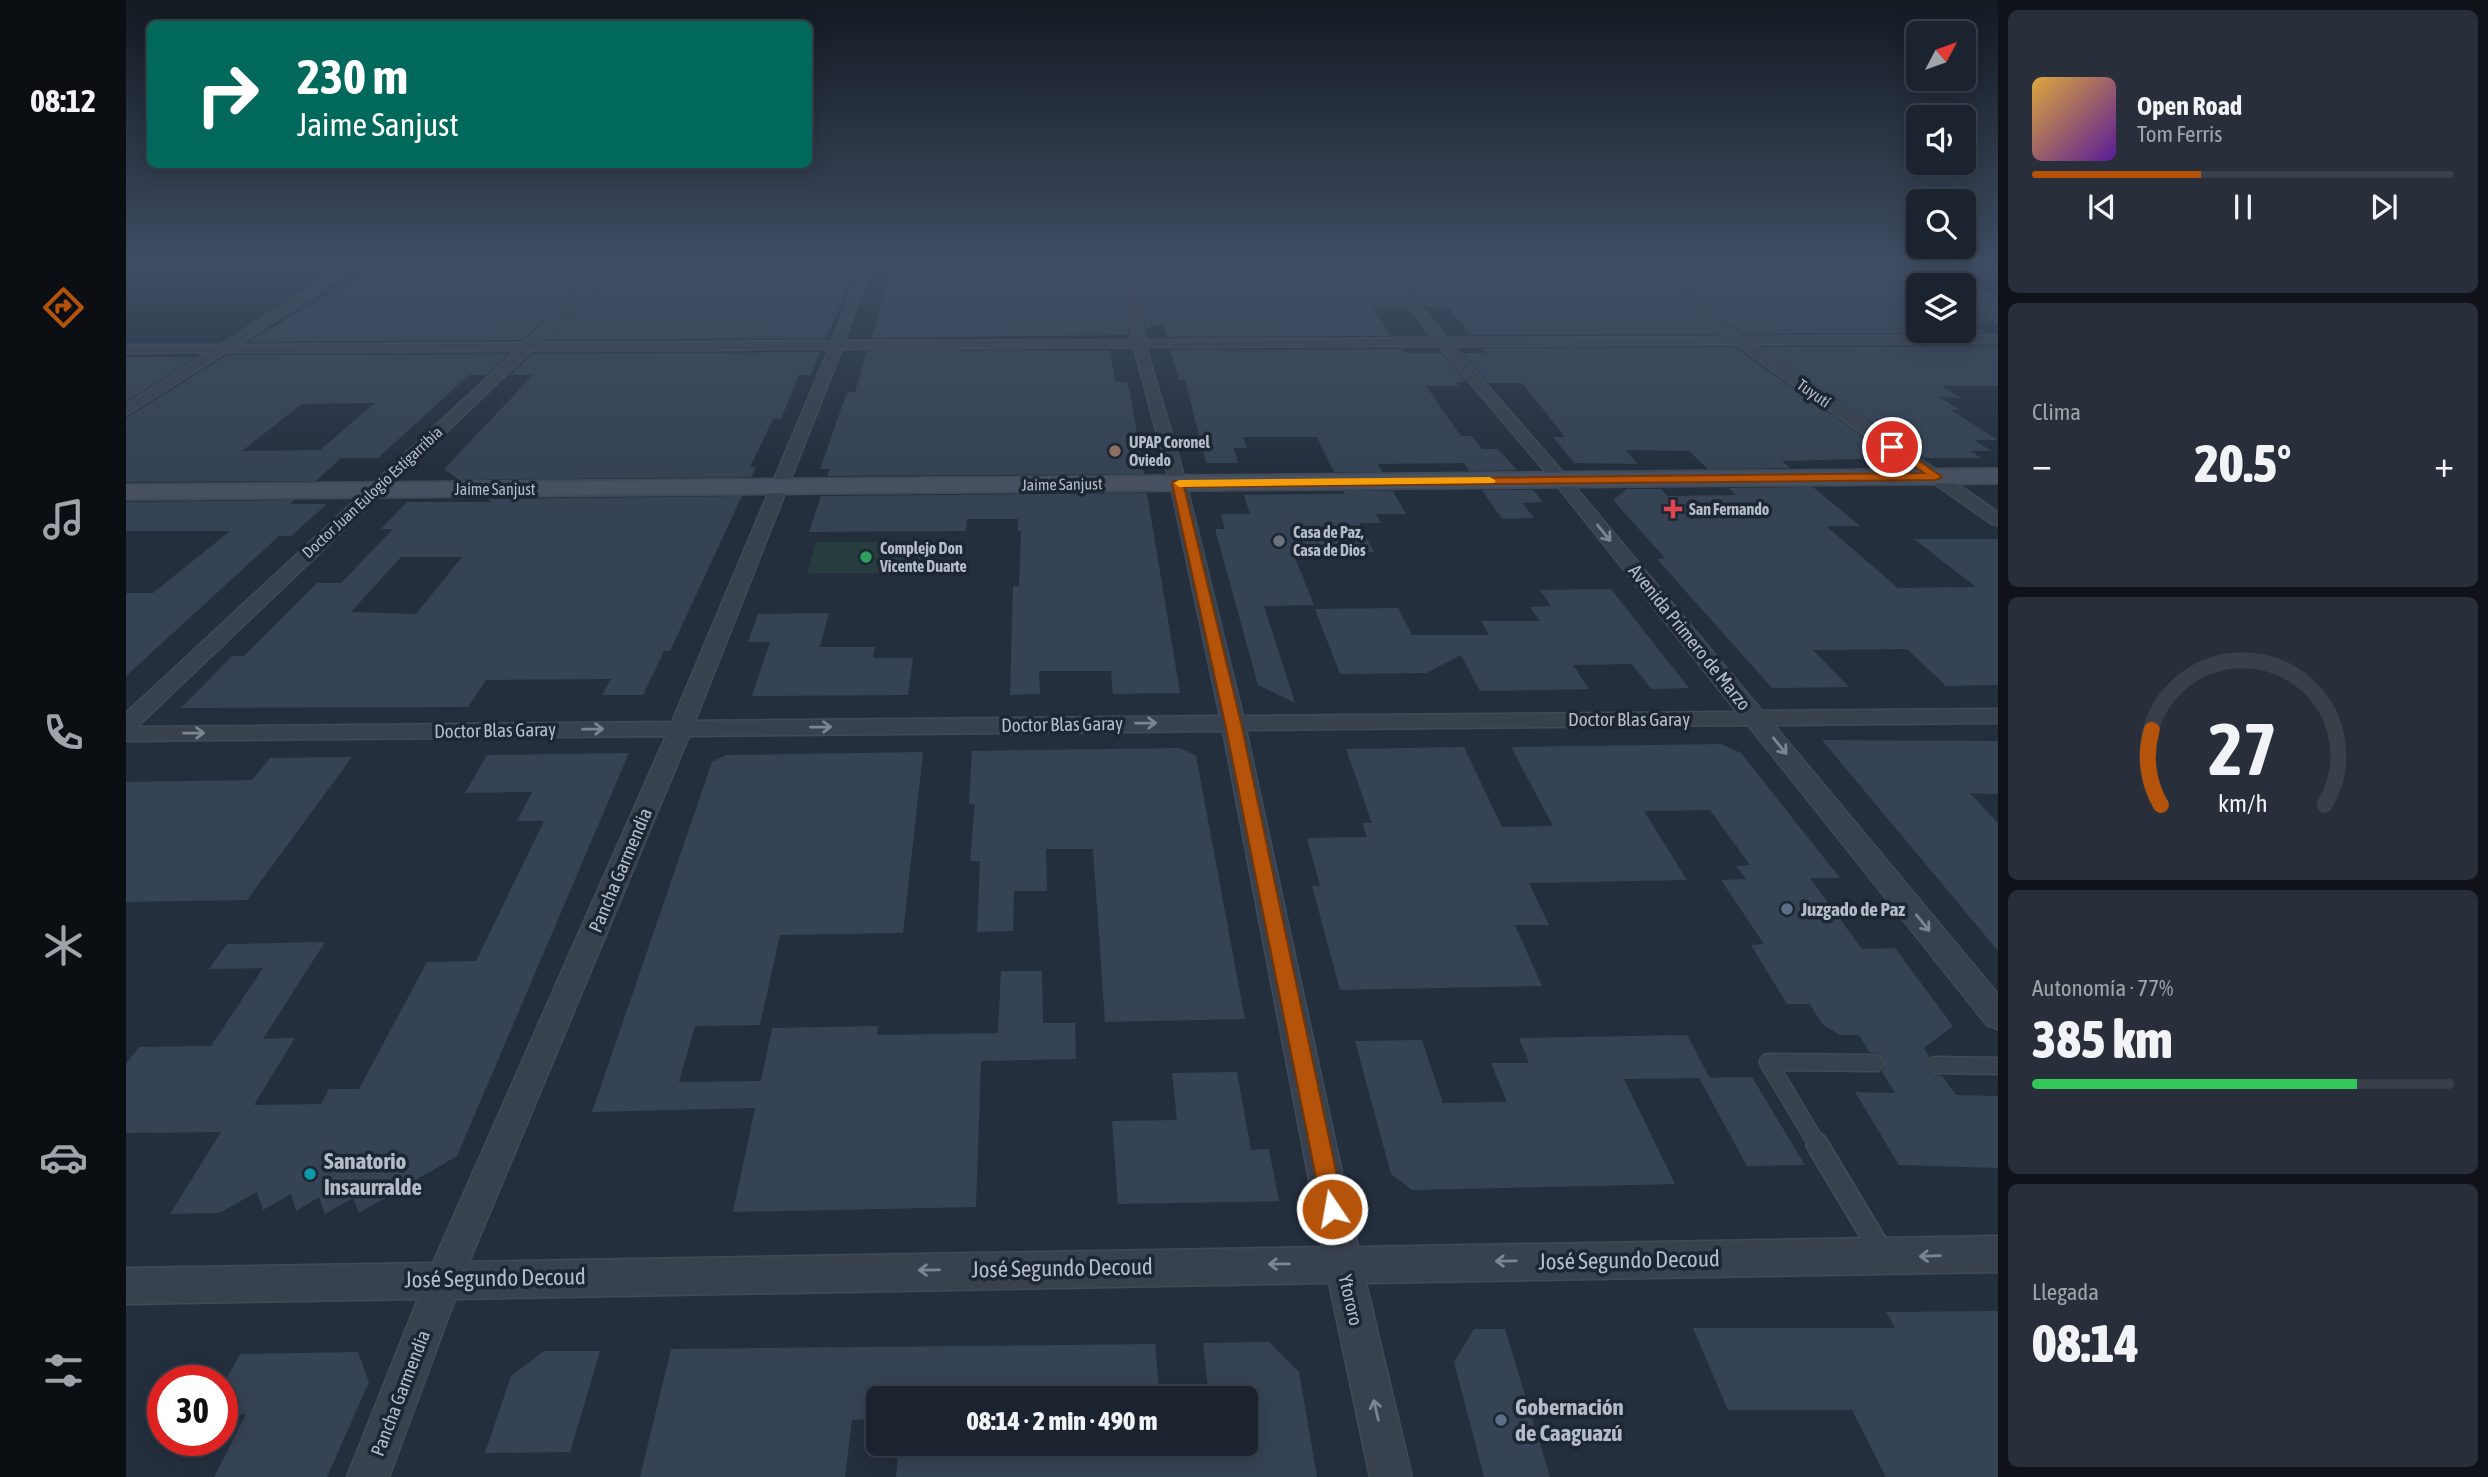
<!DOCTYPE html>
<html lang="es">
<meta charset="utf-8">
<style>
:root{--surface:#1b232e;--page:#282f3a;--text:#f1f3f6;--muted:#a0a4aa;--line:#39404a;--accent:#b45309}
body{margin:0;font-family:"Asap Condensed",sans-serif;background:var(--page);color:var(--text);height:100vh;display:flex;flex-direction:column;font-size:26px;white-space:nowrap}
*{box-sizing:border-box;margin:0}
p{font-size:23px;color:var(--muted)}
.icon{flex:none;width:38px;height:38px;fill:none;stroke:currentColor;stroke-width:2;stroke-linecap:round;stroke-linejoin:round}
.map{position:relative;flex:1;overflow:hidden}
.drawer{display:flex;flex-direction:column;gap:10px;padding:10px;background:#0f1319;width:490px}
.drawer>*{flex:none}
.guide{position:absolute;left:21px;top:21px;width:665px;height:147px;border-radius:10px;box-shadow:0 4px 18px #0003,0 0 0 2px var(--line);background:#00695c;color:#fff;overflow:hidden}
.needle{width:46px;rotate:49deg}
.controls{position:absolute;left:1780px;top:21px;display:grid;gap:14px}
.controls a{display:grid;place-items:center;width:70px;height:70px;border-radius:10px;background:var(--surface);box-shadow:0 4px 18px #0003,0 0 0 2px var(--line);font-size:35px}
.speed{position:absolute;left:21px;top:1365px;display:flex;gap:14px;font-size:35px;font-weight:700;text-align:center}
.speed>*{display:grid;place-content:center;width:91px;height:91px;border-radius:50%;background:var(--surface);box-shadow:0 4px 18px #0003,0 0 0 2px var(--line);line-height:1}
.speed .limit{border:10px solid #d22;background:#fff;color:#111}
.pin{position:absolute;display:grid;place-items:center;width:60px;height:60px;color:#fff;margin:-30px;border:4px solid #fff;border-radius:50%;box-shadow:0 2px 7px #0007}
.me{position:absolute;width:77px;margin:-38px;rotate:348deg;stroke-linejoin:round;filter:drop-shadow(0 0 5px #0008)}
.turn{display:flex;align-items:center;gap:24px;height:147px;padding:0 35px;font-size:32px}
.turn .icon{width:91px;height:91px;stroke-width:2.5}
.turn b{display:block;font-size:49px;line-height:60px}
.big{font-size:52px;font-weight:800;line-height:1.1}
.drawer .card{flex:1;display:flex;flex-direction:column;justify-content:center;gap:10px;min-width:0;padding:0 24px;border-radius:10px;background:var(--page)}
.drawer .dial{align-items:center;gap:0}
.dial svg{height:182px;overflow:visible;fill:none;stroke:var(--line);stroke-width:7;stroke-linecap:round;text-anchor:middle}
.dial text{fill:var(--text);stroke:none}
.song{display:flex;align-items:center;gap:21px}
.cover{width:84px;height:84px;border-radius:10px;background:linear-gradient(135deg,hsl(40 70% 55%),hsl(270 70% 35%))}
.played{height:7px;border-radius:4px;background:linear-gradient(90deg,var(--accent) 40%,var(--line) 40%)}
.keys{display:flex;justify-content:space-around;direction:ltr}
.heat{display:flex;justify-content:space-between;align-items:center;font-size:38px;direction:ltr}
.charge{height:10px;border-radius:5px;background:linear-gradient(90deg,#34c759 77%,var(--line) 0)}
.trip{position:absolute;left:740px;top:1386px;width:392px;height:70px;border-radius:10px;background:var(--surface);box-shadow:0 4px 18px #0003,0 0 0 2px var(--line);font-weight:800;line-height:70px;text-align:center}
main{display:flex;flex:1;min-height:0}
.dock{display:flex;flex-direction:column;width:126px;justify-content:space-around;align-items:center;background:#0b0e12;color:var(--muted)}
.dock .icon{width:49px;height:49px}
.dock .on{color:var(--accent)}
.dock b{font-size:32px;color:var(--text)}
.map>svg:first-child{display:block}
.green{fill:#263c3f}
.building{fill:#364354;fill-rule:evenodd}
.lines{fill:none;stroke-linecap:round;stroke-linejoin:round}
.lane-far1-casing{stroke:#414a57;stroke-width:19}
.lane-casing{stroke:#414a57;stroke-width:24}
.street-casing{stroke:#414a57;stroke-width:3}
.secondary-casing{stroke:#414a57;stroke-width:4}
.lane-far1{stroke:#38414e;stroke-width:16}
.lane{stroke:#38414e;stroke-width:20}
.street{fill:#38414e;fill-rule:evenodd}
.secondary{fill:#465061;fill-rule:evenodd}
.oneway{stroke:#7c8592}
.route{fill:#b45309;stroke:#753606;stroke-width:2}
.slow{fill:#f59e0b}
.education-dot{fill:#8d6e63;stroke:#1d2633;stroke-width:2.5}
.health-dot{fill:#e0444e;stroke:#1d2633;stroke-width:2.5}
.worship-dot{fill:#6b7280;stroke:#1d2633;stroke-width:2.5}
.leisure-dot{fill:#2e9e5b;stroke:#1d2633;stroke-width:2.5}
.service-dot{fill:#5c6f8a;stroke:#1d2633;stroke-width:2.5}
.culture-dot{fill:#0f9aa8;stroke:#1d2633;stroke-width:2.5}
.labels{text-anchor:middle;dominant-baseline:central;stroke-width:7;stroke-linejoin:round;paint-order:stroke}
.far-street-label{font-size:16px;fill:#b4bcc9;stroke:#1d2633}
.far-poi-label{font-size:16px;font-weight:bold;fill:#b4bcc9;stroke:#1d2633;text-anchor:start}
.street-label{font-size:19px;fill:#b4bcc9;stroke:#1d2633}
.poi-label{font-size:19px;font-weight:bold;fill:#b4bcc9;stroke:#1d2633;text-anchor:start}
.near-poi-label{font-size:23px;font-weight:bold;fill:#b4bcc9;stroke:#1d2633;text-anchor:start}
.near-street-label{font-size:23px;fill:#b4bcc9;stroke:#1d2633}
</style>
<main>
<nav class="dock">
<b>08:12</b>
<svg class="icon on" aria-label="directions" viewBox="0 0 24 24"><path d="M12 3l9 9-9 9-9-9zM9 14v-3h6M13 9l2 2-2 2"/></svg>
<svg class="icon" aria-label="music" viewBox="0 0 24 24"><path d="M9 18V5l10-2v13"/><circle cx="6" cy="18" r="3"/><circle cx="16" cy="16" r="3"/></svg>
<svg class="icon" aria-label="phone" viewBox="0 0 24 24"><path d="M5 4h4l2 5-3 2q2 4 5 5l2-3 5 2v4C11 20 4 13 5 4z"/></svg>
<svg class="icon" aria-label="climate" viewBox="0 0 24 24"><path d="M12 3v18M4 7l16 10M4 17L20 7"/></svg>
<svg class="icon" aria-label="car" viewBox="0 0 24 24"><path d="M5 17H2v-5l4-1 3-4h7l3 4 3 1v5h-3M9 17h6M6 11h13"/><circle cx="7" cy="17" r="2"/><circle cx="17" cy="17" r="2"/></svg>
<svg class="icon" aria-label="filters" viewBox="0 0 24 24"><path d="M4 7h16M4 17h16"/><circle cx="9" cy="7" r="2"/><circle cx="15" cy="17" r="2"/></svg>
</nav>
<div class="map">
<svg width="1872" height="1477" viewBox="0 0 1872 1477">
<rect width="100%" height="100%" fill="#242f3e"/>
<path class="green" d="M690,542h107l-5,31h-111z"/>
<path class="building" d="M517,261l89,2 127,-2 -33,77 -280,2 75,-72h16z
M769,261h218l4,12h6l6,62 -258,3z
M1093,261h153l34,46h-35l21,29 -225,1 -4,-14 -17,6 -8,-56h86z
M1263,261h238l90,73 -246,1 -23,-28h-23z
M1520,261h228l44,24v48l-176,1z
M260,262l147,1 -7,5h75l-78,72 -276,2z
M1838,279l34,19v12l-34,-15z
M1838,308l28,14h-27l20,10 -21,1z
M1872,346v40h-56l19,12 -22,-1 21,13h-9l47,30h-24l18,11h-21l10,7h-58l-163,-111z
M1608,347l160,111 -112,3 8,7 -82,1 -19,-18 -63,-1 12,14 -64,-1 -21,-26h12l-43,-54h-34l-25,-30h22l-3,-5z
M1276,349l3,4h37l24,29h-10l3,4h-33l35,50h11l10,13h16l19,21 -48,1 -5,-8 -86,1 4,8h-48l-17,-35h-74l4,11h-13l4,15h-32l-21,-83h-6l-9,-30z
M984,350l5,32h12l3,10 14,82 -317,2 3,-7h-10l27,-77h8l12,-41z
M694,352l-9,23h-12l-18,44h-8l-23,48h6l-5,10 -292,3 -15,-11 89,-94h-23l22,-21z
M383,354l-23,21h-17l-91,83h-37l-25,23 -190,1v-64l101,-63zM249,403l-55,47 -78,1 60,-47z
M0,357h70l-70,45z
M1687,487l47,39h-34l72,62 78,-1 -62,-48h84v146l-52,1 -39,-37 -94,1 36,37 -77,1 -115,-129 8,-1 -52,-58 14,-11h34l6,7 69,-1 -7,-7z
M1356,490h51l10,12 -21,1 12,15 -32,1z
M1217,491h50l13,23h-30l5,9h-22l15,29 -81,1 21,52 -50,1 31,97 -37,-18 -43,-156h10l-4,-15h29l-6,-19 101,-1z
M1021,493l33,200 -67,1 -2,-23h-72l1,23 -30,1 3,-109h6l2,-55h-3v-12h-51l-1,12 -157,1 12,-36z
M616,496l-72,155h-6l-21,44h-41l9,-16 -125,1 -18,27 -287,1 51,-52h12l73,-73h24l52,-54h-12l26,-27h85l-4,-3zM275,557h61l-46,57 -65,-2z
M168,500l-4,4h37l-36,32h-12l-153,140v-83h27l77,-62h-104v-29z
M1485,589l78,99 -38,1 -19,-25 -59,1 16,24 -109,2 -19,-36 -35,18 -86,1 -25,-65 83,-1 14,27h77l-8,-14h59l-10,-14 21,-1 -11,-16z
M703,613l-9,34h55l-2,11h40l-5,37 -156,1 18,-54h-22l10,-28z
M1696,740l176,1v53l-28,-1 28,30v128z
M1595,744l20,9 99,125h-30l52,71 33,-1 58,78 -29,22 5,8 -4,8 1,5 4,5 12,2 14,19 42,1v72l-99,-3 -44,-73 40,1 -13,-21 3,-4v-10l-4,-4 -12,-2 -10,-17h-19l-18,-11 -12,-20h-23l-36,-59 13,-1 -43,-64 25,-1 -10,-13 14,-1 -40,-55 -66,1 43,69 -158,3 20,42h-34l27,61 -202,4 -28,-104h8l-13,-48 60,-1 -5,-14h10l-26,-74 118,-2 38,80 51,-1 -42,-79z
M1054,748l16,8 49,263 -140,3 -12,-173h-47l1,42h-33l-1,40 -36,1 3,-71h-10l5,-57h-6l3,-53z
M797,752l-20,181 -123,2 -20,90 -65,1 -16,56 82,-1 11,-53 106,-2 -1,9 121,-2 3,-62h41l1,52h32l1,36 -95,2 -5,146 -243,5 22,-104 -163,4 120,-350 14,-7z
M503,753l-172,403 -98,57 -6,-15 -28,16 -6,-17 -23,14 -5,-17 -28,16 -6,-18 -38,21 -49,1 51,-82 -95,1v-69l13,-17 72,-1 52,-78 -54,1 18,-25 98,-2 -62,97 32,-1 -41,67 67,-1 8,-15h30l68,-127 49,-1 68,-140h-27l15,-29 -67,1 22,-38z
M226,757l-105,143 -121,2v-120l126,-2 18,-22z
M1561,1035l23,43 -86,1 51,105 -263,6 -21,-16 -36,-133 67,-1 21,63 64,-1 -16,-39h38l-10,-25z
M1111,1072l14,78 18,-1 10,52 -161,3 -6,-83 65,-1 -5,-47z
M1626,1077l53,88 -58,1 -48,-88z
M1872,1311v166h-112l-34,-67h-124l-35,-82h202l-9,-16z
M1348,1329h31l45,148h-66l-30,-115z
M1143,1342l30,30 18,105h-421l3,-33h347v-46h-37l-6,-55z
M1029,1344l5,54h-282v21l-26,1 -7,57h-205l31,-128z
M418,1351h56l-30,101 -85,1 26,-77z
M232,1352l11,30 -42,95h-113l32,-63h-24v-27l18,-33z"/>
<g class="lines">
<g class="lane-far1-casing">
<path id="lane-far1" d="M1809,1065l63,1
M1692,1146l-50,-84 108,1"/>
</g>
<g class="lane-casing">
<path id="lane" d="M1691,1144l64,107"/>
</g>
<g class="street-casing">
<path id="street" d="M226,261h13l-127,84 286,-2 88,-82h12l-85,82 293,-2 31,-80h10l-29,80 288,-1 -8,-79h10l11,79 288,-2 -59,-77h11l61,77 279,-1 -96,-76h12l100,76 257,-2v8l-246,1 246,168v13l-6,-1 -257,-180 -282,2 114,131 195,234 236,-2v14l-224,2 224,269v35l-11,-4 -239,-300 -502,5 112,517 640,-11v36l-632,11 46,194h-42l-41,-194 -874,16 -66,178h-42l71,-178 -292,5v-36l307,-5 233,-527 -540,5v-28l390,-362 -290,1 -100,63v-10l82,-53 -82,1v-8h95zM1313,346l116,137 182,229 -494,4 -57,-233 -40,-136zM1008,347l36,136 50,233 -525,5 147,-372zM703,349l-157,373 -535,5 394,-376zM1097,731l99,516 -853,15 220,-526z
M1751,261h14l46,24h-14z
M1838,298l34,15v9l-34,-17z"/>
</g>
<g class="secondary-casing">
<path id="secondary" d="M1872,469v14l-1872,16v-14z"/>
</g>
<use href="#lane-far1" class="lane-far1"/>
<use href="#lane" class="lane"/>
<use href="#street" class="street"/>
<use href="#secondary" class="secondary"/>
</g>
<defs><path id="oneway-shaft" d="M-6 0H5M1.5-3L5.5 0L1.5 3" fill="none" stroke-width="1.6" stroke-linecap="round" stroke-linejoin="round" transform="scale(1.75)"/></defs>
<g class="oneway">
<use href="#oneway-shaft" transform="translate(1478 533) rotate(51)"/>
<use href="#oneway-shaft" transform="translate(1020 723) rotate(-1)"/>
<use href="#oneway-shaft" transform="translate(695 727) rotate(-1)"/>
<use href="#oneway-shaft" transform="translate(467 729) rotate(-1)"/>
<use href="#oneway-shaft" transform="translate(68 733) rotate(-1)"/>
<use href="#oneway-shaft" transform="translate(1654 746) rotate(51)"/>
<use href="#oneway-shaft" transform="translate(1797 923) rotate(51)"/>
<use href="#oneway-shaft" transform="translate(1804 1256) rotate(178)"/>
<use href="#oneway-shaft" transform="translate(1380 1261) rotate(179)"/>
<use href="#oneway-shaft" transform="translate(1153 1264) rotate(179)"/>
<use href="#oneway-shaft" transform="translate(803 1270) rotate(179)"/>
<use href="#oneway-shaft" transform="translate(1250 1410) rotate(-103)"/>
</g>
<linearGradient id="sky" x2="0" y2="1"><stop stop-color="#141a22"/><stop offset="0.56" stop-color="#3f4d63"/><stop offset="1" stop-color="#3f4d63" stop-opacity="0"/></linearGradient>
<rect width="1872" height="468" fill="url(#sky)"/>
<path class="route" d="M1763,444h7l46,33 -6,3 -752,7 57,236 103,486 -3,8 -9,4 -8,-4 -99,-494 -53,-240 2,-2 750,-8 -35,-24z"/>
<path class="slow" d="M1364,477l6,4 -2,2 -315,4 -5,-4 5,-3z"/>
<circle class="education-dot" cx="989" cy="451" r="7"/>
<path class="health-dot" d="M1543.5 498.5h7v7h7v7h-7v7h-7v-7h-7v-7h7z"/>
<circle class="worship-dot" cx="1153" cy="541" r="7"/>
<circle class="leisure-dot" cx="740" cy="557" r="7"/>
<g class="service-dot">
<circle cx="1661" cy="909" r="7"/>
<circle cx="1375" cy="1420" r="7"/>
</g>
<circle class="culture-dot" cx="184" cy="1174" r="7"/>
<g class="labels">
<g class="far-street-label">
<text transform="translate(1688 393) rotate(35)">Tuyutí</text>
<text transform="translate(936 484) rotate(-1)">Jaime Sanjust</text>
<text x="369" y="489">Jaime Sanjust</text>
<text transform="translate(246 492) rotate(-43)">Doctor Juan Eulogio Estigarribia</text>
</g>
<g class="far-poi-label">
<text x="1003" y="442">UPAP Coronel<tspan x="1003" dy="18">Oviedo</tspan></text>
<text x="1563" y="509">San Fernando</text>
<text x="1167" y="532">Casa de Paz,<tspan x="1167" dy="18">Casa de Dios</tspan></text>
<text x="754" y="548">Complejo Don<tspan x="754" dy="18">Vicente Duarte</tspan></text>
</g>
<g class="street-label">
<text transform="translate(1564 637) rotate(51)">Avenida Primero de Marzo</text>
<text x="1503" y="719">Doctor Blas Garay</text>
<text transform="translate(936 724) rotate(-1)">Doctor Blas Garay</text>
<text transform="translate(369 730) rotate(-1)">Doctor Blas Garay</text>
<text transform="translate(494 870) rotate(-67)">Pancha Garmendia</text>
<text transform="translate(1225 1300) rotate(77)">Ytororo</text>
<text transform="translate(274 1393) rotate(-69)">Pancha Garmendia</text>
</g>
<g class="poi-label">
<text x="1675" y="909">Juzgado de Paz</text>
</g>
<g class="near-poi-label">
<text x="198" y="1161">Sanatorio<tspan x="198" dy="26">Insaurralde</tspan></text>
<text x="1389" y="1407">Gobernación<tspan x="1389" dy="26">de Caaguazú</tspan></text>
</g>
<g class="near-street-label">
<text transform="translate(1503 1260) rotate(-1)">José Segundo Decoud</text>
<text transform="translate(936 1268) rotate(-1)">José Segundo Decoud</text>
<text transform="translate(369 1278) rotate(-1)">José Segundo Decoud</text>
</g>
</g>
</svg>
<div class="controls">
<a><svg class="needle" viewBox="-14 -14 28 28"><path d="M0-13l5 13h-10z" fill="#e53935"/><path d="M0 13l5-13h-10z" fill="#a0a4aa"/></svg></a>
<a><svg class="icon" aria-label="sound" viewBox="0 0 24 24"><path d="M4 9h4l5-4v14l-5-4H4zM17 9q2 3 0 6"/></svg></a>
<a><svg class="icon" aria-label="search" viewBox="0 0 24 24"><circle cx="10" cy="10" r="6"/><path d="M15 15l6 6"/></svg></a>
<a><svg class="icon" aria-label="layers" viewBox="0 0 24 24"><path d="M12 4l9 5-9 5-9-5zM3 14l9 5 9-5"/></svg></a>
</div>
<div class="speed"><div class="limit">30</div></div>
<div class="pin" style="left:1766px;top:447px;background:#d93025"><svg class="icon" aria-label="arrive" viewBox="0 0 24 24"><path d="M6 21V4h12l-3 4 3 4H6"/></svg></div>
<svg class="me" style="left:1206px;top:1209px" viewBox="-20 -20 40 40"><circle r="17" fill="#b45309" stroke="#fff" stroke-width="3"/><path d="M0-11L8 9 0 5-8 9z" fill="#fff"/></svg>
<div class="trip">08:14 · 2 min · 490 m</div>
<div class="guide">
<div class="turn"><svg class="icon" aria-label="right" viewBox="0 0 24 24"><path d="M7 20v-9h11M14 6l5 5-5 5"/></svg><div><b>230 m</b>Jaime Sanjust</div></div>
</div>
</div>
<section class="drawer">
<div class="card">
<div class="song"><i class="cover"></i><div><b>Open Road</b><p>Tom Ferris</p></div></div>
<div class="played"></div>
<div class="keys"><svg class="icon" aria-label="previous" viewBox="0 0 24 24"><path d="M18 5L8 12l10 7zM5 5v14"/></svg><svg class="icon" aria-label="pause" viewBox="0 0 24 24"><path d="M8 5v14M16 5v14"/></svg><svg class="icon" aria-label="next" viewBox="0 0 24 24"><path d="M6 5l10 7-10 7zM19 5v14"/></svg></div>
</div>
<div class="card"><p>Clima</p>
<div class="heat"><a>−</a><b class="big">20.5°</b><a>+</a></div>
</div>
<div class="card dial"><svg viewBox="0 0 100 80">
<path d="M14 69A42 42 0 1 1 86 69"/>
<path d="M14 69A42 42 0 0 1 10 36" stroke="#b45309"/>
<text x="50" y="56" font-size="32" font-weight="700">27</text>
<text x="50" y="72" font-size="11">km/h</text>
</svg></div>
<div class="card"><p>Autonomía · 77%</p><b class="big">385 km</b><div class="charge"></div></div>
<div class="card"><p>Llegada</p><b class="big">08:14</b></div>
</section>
</main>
